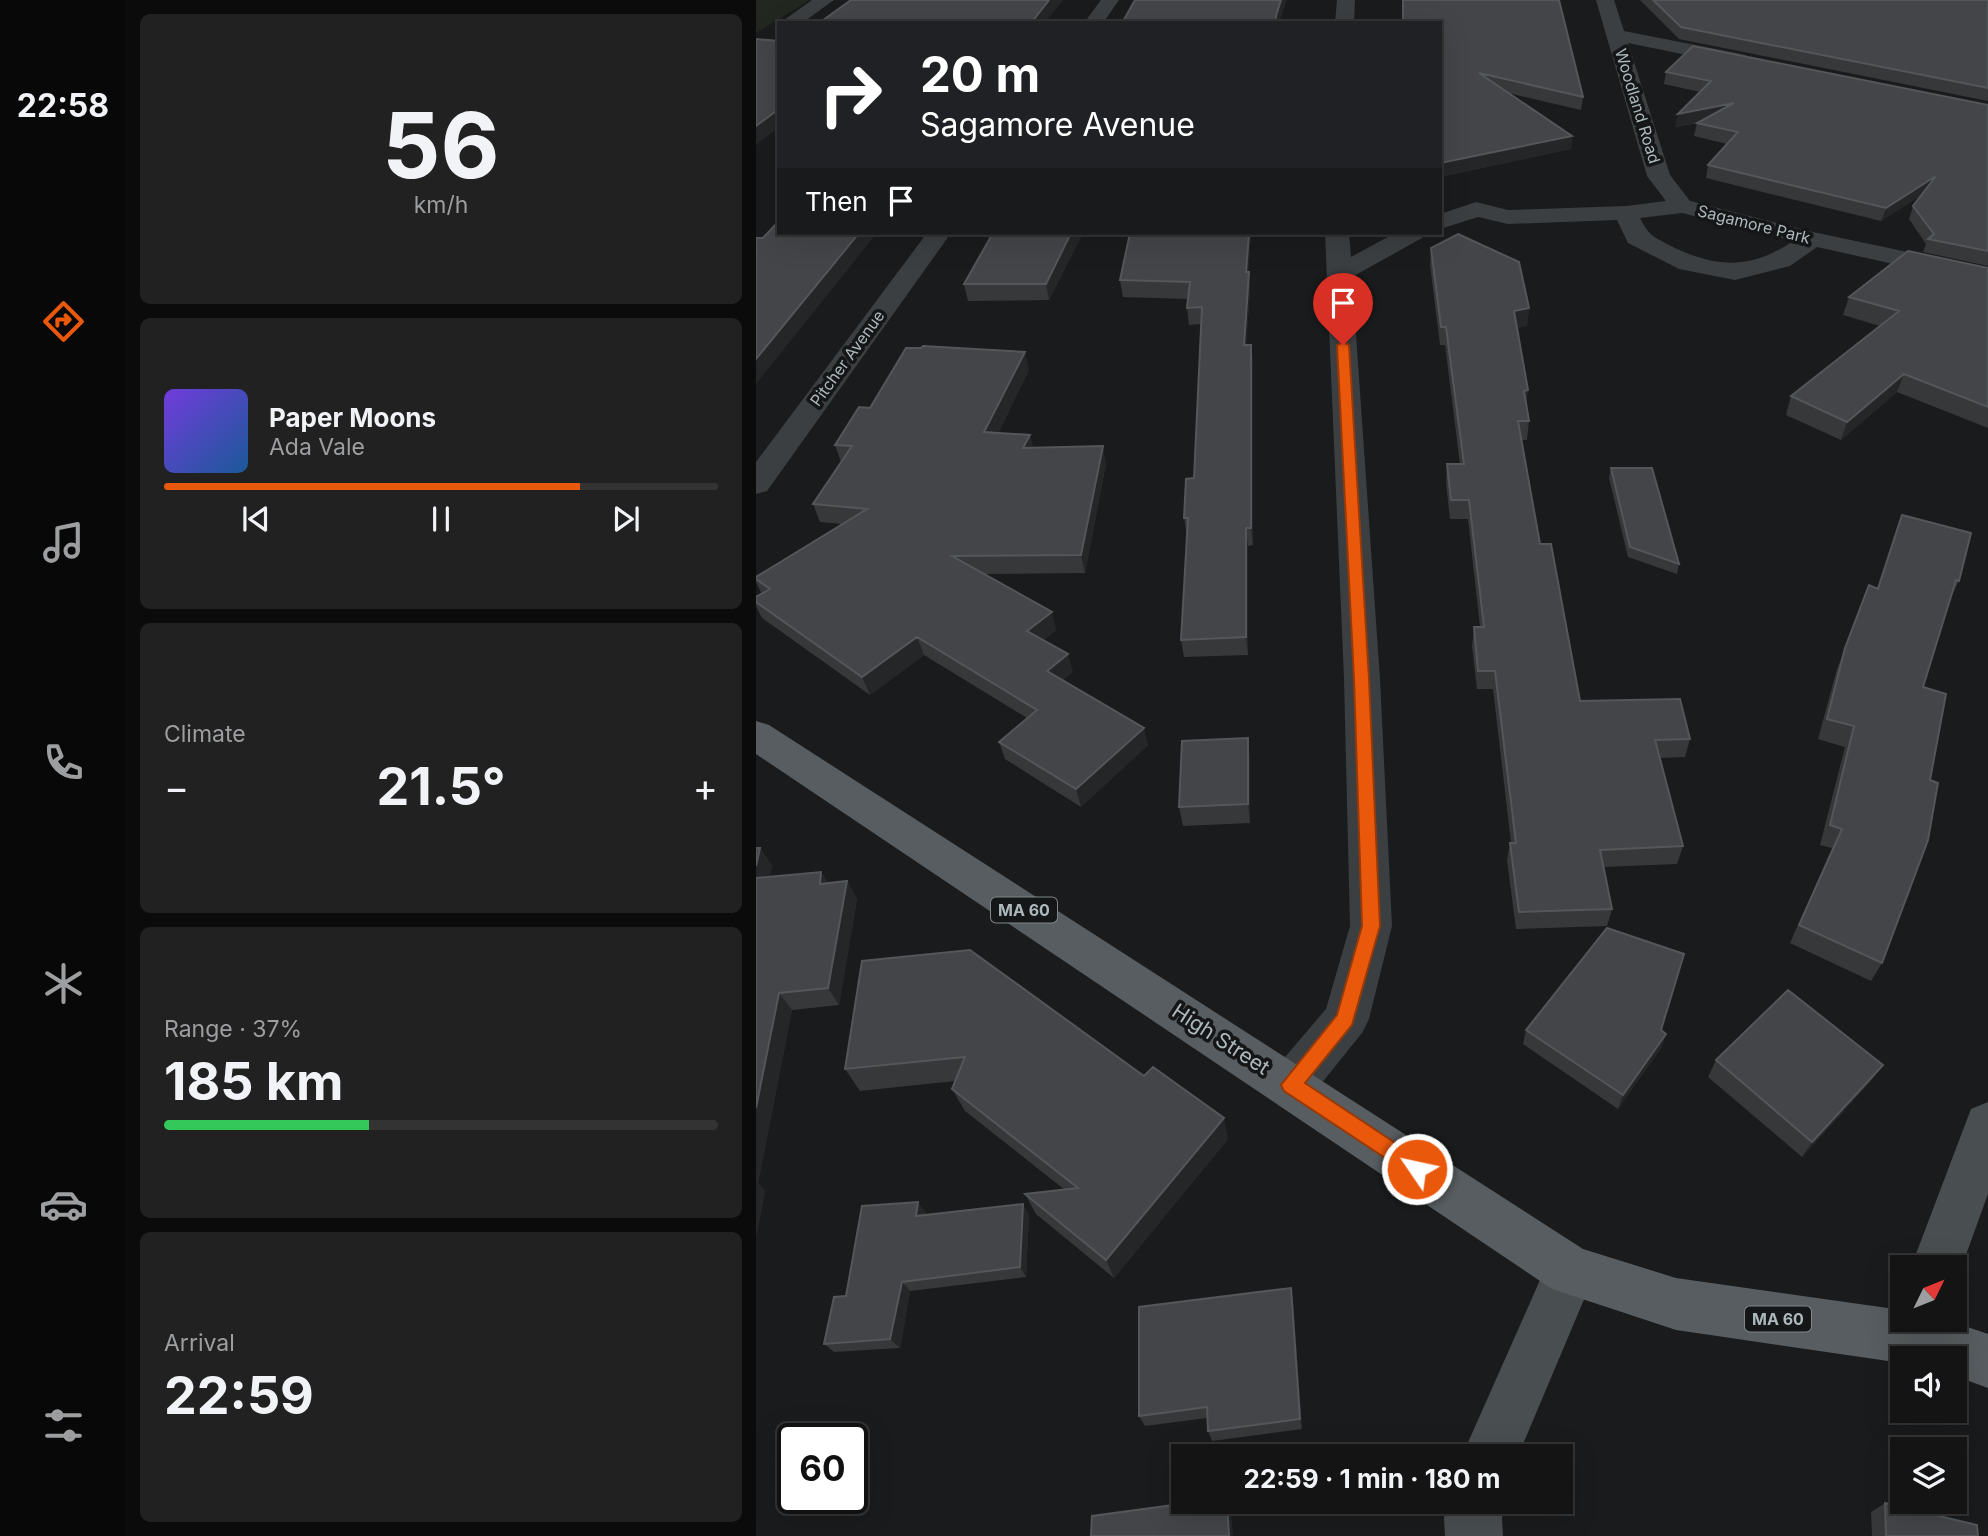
<!DOCTYPE html>
<meta charset="utf-8">
<style>
:root{--surface:#141415;--page:#212122;--text:#f1f3f6;--muted:#9d9ea0;--line:#333334;--accent:#ea580c}
body{margin:0;font-family:Inter,sans-serif;background:var(--page);color:var(--text);height:100vh;display:flex;flex-direction:column;font-size:26px;white-space:nowrap}
*{box-sizing:border-box;margin:0}
p{font-size:23px;color:var(--muted)}
.icon{flex:none;width:38px;height:38px;fill:none;stroke:currentColor;stroke-width:2;stroke-linecap:round;stroke-linejoin:round}
.map{position:relative;flex:1;overflow:hidden}
.details{display:flex;flex-direction:column;gap:14px;padding:14px;background:#0b0b0c;width:630px}
.details>*{flex:none}
.hud{position:absolute;left:21px;top:21px;width:665px;height:214px;border-radius:0px;box-shadow:0 7px 28px #0002,0 0 0 2px var(--line);background:#202124;color:#fff;overflow:hidden}
.needle{width:46px;rotate:47deg}
.fabs{position:absolute;left:1134px;top:1255px;display:grid;gap:14px}
.fabs a{display:grid;place-items:center;width:77px;height:77px;border-radius:0px;background:var(--surface);box-shadow:0 7px 28px #0002,0 0 0 2px var(--line);font-size:35px}
.speed{position:absolute;left:21px;top:1423px;display:flex;gap:14px;font-size:35px;font-weight:700;text-align:center}
.speed>*{display:grid;place-content:center;width:91px;height:91px;border-radius:50%;background:var(--surface);box-shadow:0 7px 28px #0002,0 0 0 2px var(--line);line-height:1}
.speed .limit{border:4px solid #111;border-radius:10px;background:#fff;color:#111}
.pin{position:absolute;display:grid;place-items:center;width:60px;height:60px;color:#fff;margin:-72px -30px;border-radius:50% 50% 50% 0;rotate:-45deg;box-shadow:0 0 7px #0007}
.pin .icon{rotate:45deg}
.me{position:absolute;width:77px;margin:-38px;rotate:304deg;stroke-linejoin:round;filter:drop-shadow(0 0 5px #0008)}
.turn{display:flex;align-items:center;gap:24px;height:147px;padding:0 28px;font-size:32px}
.turn .icon{width:91px;height:91px;stroke-width:2.5}
.turn b{display:block;font-size:49px;line-height:60px}
.then{display:flex;align-items:center;height:66px;padding:0 28px;background:#0003;gap:14px;font-size:26px}
.big{font-size:52px;font-weight:700;line-height:1.1}
.details .tile{flex:1;display:flex;flex-direction:column;justify-content:center;gap:10px;min-width:0;padding:0 24px;border-radius:10px;background:var(--page)}
.details .dial{align-items:center;gap:0}
.dial b{font-size:91px;line-height:1}
.song{display:flex;align-items:center;gap:21px}
.cover{width:84px;height:84px;border-radius:10px;background:linear-gradient(135deg,hsl(260 70% 55%),hsl(210 70% 35%))}
.played{height:7px;border-radius:4px;background:linear-gradient(90deg,var(--accent) 75%,var(--line) 75%)}
.keys{display:flex;justify-content:space-around;direction:ltr}
.heat{display:flex;justify-content:space-between;align-items:center;font-size:38px;direction:ltr}
.charge{height:10px;border-radius:5px;background:linear-gradient(90deg,#34c759 37%,var(--line) 0)}
.trip{position:absolute;left:415px;top:1444px;width:402px;height:70px;border-radius:0px;background:var(--surface);box-shadow:0 7px 28px #0002,0 0 0 2px var(--line);font-weight:700;line-height:70px;text-align:center}
main{display:flex;flex:1;min-height:0}
.dock{display:flex;flex-direction:column;width:126px;justify-content:space-around;align-items:center;background:#080808;color:var(--muted)}
.dock .icon{width:49px;height:49px}
.dock .selected{color:var(--accent)}
.dock b{font-size:32px;color:var(--text)}
.map>svg:first-child{display:block}
.green{fill:#222720}
.lines{fill:none;stroke-linecap:round;stroke-linejoin:round}
.street{fill:#3b3f41;fill-rule:evenodd}
.secondary{fill:#494e51;fill-rule:evenodd}
.primary{fill:#575d60;fill-rule:evenodd}
.wall{fill:#36383a}
.shaded-wall{fill:#252628}
.building{fill:#434548;stroke:#53575a;stroke-width:2}
.route{fill:#ea580c;stroke:#983908;stroke-width:2}
.labels{text-anchor:middle;dominant-baseline:central;stroke-width:7;stroke-linejoin:round;paint-order:stroke}
.far-street-label{font-size:16px;fill:#acb8bb;stroke:#151617}
.shield{fill:#151617;stroke:#7f878a;stroke-width:2}
.shield-label{font-size:16px;font-weight:bold;fill:#acb8bb}
.near-street-label{font-size:21px;fill:#acb8bb;stroke:#151617}
</style>
<main>
<nav class="dock">
<b>22:58</b>
<svg class="icon selected" aria-label="directions" viewBox="0 0 24 24"><path d="M12 3l9 9-9 9-9-9zM9 14v-3h6M13 9l2 2-2 2"/></svg>
<svg class="icon" aria-label="music" viewBox="0 0 24 24"><path d="M9 18V5l10-2v13"/><circle cx="6" cy="18" r="3"/><circle cx="16" cy="16" r="3"/></svg>
<svg class="icon" aria-label="phone" viewBox="0 0 24 24"><path d="M5 4h4l2 5-3 2q2 4 5 5l2-3 5 2v4C11 20 4 13 5 4z"/></svg>
<svg class="icon" aria-label="climate" viewBox="0 0 24 24"><path d="M12 3v18M4 7l16 10M4 17L20 7"/></svg>
<svg class="icon" aria-label="car" viewBox="0 0 24 24"><path d="M5 17H2v-5l4-1 3-4h7l3 4 3 1v5h-3M9 17h6M6 11h13"/><circle cx="7" cy="17" r="2"/><circle cx="17" cy="17" r="2"/></svg>
<svg class="icon" aria-label="filters" viewBox="0 0 24 24"><path d="M4 7h16M4 17h16"/><circle cx="9" cy="7" r="2"/><circle cx="15" cy="17" r="2"/></svg>
</nav>
<section class="details">
<div class="tile dial"><b>56</b><p>km/h</p></div>
<div class="tile">
<div class="song"><i class="cover"></i><div><b>Paper Moons</b><p>Ada Vale</p></div></div>
<div class="played"></div>
<div class="keys"><svg class="icon" aria-label="previous" viewBox="0 0 24 24"><path d="M18 5L8 12l10 7zM5 5v14"/></svg><svg class="icon" aria-label="pause" viewBox="0 0 24 24"><path d="M8 5v14M16 5v14"/></svg><svg class="icon" aria-label="next" viewBox="0 0 24 24"><path d="M6 5l10 7-10 7zM19 5v14"/></svg></div>
</div>
<div class="tile"><p>Climate</p>
<div class="heat"><a>−</a><b class="big">21.5°</b><a>+</a></div>
</div>
<div class="tile"><p>Range · 37%</p><b class="big">185 km</b><div class="charge"></div></div>
<div class="tile"><p>Arrival</p><b class="big">22:59</b></div>
</section>
<div class="map">
<svg width="1232" height="1536" viewBox="0 0 1232 1536">
<rect width="100%" height="100%" fill="#1a1b1c"/>
<path class="green" d="M0,0h54l-54,33z"/>
<g class="lines">
<path class="street" d="M56,0h22l-32,23h-22z
M345,0h18l-16,23h-19z
M581,0h18l-1,23h-19z
M840,0h18l10,31 117,23 7,2 3,4 -3,4 -7,2 -113,-23 42,132 20,26 123,31 175,37v16l-171,-38 -27,19 -55,14 -56,-11 -51,-26 -11,-23 -109,4 -30,-7 -38,12v-15l36,-12 32,8 118,-4 40,-5 -19,-25zM926,213l111,28c-42,29 -77,27 -122,5 -17,-9 -22,-10 -31,-28z
M171,233h24l-184,258 -11,3v-32z
M569,233h24l2,24 44,-24h30l-3,5 -70,39 28,402 12,247 -23,93 -7,14 -54,67 -17,7 -17,-7 -6,-15 6,-15 52,-61 24,-83 -6,-247z"/>
<path class="secondary" d="M1232,1102v92l-33,91v-18h-44l60,-158z
M814,1245l18,8 8,18 -78,185h-56l90,-203z
M692,1502h58l-4,16 1,18h-58l-1,-18z"/>
<path class="primary" d="M0,721l13,4 814,524 93,29 226,32v10h45l41,14v54l-33,-12v-18h-53v5l-226,-33 -124,-41 -796,-535z"/>
</g>
<path class="wall" d="M646,0l181,97 -2,13 -73,-17 64,43 -1,13 -131,28z
M884,0h348v101l-309,-62z
M910,72l322,33v161l-65,-14 3,-8 -17,-25 4,-13 7,-10 -39,25 -175,-43 2,-13 19,-21 -33,-8 3,-13 -22,4 25,-35 -36,-8z
M327,233l-34,67 -81,1 -4,-17z
M374,233h121l-3,39 2,17 -4,56h5l2,17v183l-5,1v109l-64,2 -3,-17 6,-104 -3,-18 10,-40 7,-154 -12,1 -2,-17 1,-9 -65,-2 -3,-17z
M675,248l98,60 -2,18 -10,2 11,62 -2,14 3,17 -2,19h-5l18,104 40,157 110,38 -5,18 -25,1 23,88 -6,18 -74,3 9,42 -5,17 -91,3 -9,-69 3,-17h1l-18,-154h-16l-5,-43 2,-19h6l-12,-108h-18l-4,-36 1,-19h13l-15,-119h-5l-10,-80z
M1232,268v160l-91,-36 -56,48 -55,-25 5,-19 89,-70 -37,-11 6,-18z
M273,370l-31,63 35,15 73,16 -21,109 -101,1 72,56 -12,10 29,32 -10,8 85,65 -67,62 -76,-48 -6,-17 28,-24 -103,-63 -54,40 -108,-77 -6,-12v-9l6,-3 -6,-12v-5l86,-53 -22,-2 -7,-18 28,-42 -6,-17 35,-37z
M855,468l68,96 -2,10 -49,-17 -19,-79z
M1146,515l57,66 -8,16 -28,90 -41,276 -11,18 -81,-38 42,-95 -12,-3 25,-98 -27,-8 19,-70 32,-84 8,3 17,-52z
M494,758v65l-67,3 -4,-19z
M0,848h4l12,18 -3,11 52,-5 7,11 19,-2 10,18 -18,106 -47,5 -34,173 7,8 -9,46z
M106,961l366,178 -114,139 -78,-64 -11,-20 40,-4 -100,-79 -13,-22 3,-8 -95,10 -15,-22z
M770,1030h135l5,4 -5,14 -43,61 -95,-65z
M960,1060l155,21 -69,76 -94,-80z
M170,1213v2l103,-1 -3,63 -116,14 -10,57 -66,4 -10,-8 22,-48z
M535,1288l2,13 9,128 -90,12 -4,-10 -1,-13 -62,8 -6,-10z
M1129,1503l93,33h-106l-1,-24z"/>
<path class="shaded-wall" d="M293,0h14l-18,23h-14z
M525,0h6l-8,23h-4l1,-7z
M978,103l-3,13 -56,11 3,-13z
M23,109v18l-23,18v-19z
M816,136l-1,13 -131,28v-14z
M1180,176l-5,13 -50,32 5,-13z
M103,233h18l-121,151v-25z
M315,233h12l-34,67 -3,-16z
M493,233h2l-4,56 -1,-17z
M493,272l1,17 -5,73 -1,-17z
M773,308l-2,18 -15,3 2,-18z
M495,345l2,17v183l-2,-17z
M269,352l4,18 -40,80 -5,-18z
M1148,374l-7,18 -56,48 6,-18z
M772,390l-2,18 -2,-17z
M274,435l5,18 -12,-5z
M347,446l3,18 -21,109 -4,-18z
M490,528l2,18v109l-2,-18z
M296,612l4,18 -23,19 -6,-18z
M161,637l7,18 -54,40 -8,-18z
M312,654l5,18 -21,17 -5,-18z
M388,728l4,17 -67,62 -5,-18z
M492,738l2,20v65l-2,-19z
M4,848l12,18 -7,31 -9,-14v-17z
M65,872l11,18 -12,-6z
M91,881l10,18 -18,106 -11,-17z
M23,993l13,17 -34,173 7,8 -9,46v-129z
M910,1034l-5,14 -43,61 5,-14z
M1127,1065l-12,16 -69,76 10,-15z
M468,1118l4,21 -114,139 -8,-18z
M162,1202l8,11 -2,14 -8,-11z
M267,1204l6,10 -3,63 -6,-10z
M146,1282l8,9 -10,57 -10,-9z
M535,1288l2,13 9,128 -2,-10z
M471,1502h2l2,4 2,30h-4z"/>
<path class="building" d="M95,0h198l-18,23h-212z
M379,0h146l-5,16 -1,7h-153z
M647,0h156l24,97 -104,-24 93,63 -132,27v-140h-37z
M897,0h335v88l-307,-61z
M0,39l23,2v68l-23,17z
M937,46l295,59v146l-60,-12 6,-5 -21,-28 23,-30 -50,32 -178,-43 30,-33 -41,-9 37,-20 -56,11 33,-33 -45,-9z
M23,221v12h80l-103,126v-121h7z
M237,233h78l-25,51h-82z
M374,233h119l-3,39h3l-5,73h7v183h-5v109l-65,3 7,-122h-4l2,-39 8,-1 8,-171 -15,1 3,-26 -70,-2z
M702,234l61,28 10,46 -15,3 14,79 -4,1 5,30h-11l22,123h11l29,157 100,-2 10,40 -35,1 28,106 -83,4 12,59 -93,3 -9,-69h6l-21,-172h-17l-4,-44h10l-15,-127h-18l-4,-36h17l-18,-137h-5l-10,-79z
M1152,251l80,17v139l-84,-33 -57,48 -56,-26 108,-85 -50,-14z
M167,346l102,6 -41,80 46,3 -7,13 80,-2 -22,109 -129,1 100,56 -25,19 41,23 -21,17 97,57 -68,61 -77,-47 38,-32 -120,-73 -55,40 -106,-75v-5l14,-8 -14,-10v-2l111,-68 -54,-5 39,-58 -17,-1 24,-38 11,1 36,-60h15z
M855,468h41l27,96 -49,-17z
M1146,515l69,18 -12,48 -3,-1 -33,107 23,7 -16,86 8,3 -10,57 -46,123 -83,-38 43,-96 -12,-4 24,-99 -27,-7 18,-71 24,-63 9,4z
M492,738v66l-69,3 3,-66z
M0,848h4l-4,18z
M65,872l-1,12 27,-3 -19,107 -49,5 -23,115v-230z
M851,928l77,26 -23,76 5,4 -43,61 -97,-65z
M214,950l174,126 9,-9 71,51 -118,142 -81,-66 53,-6 -126,-99 13,-32 -120,12 17,-108z
M1032,990l95,75 -71,77 -96,-82z
M162,1202l-2,14 107,-12 -3,63 -118,15 -12,57 -66,5 10,-47 12,-1 16,-90z
M535,1288l9,131 -92,12 -1,-24 -68,9v-109z
M440,1502h31l2,34h-138l1,-20z
M1129,1503l92,22 1,11h-92z"/>
<path class="route" d="M587,342l6,3 20,334 11,247 -28,99 -47,58 119,79 3,7 -3,7 -7,3 -133,-88 -3,-6 56,-70 25,-89 -8,-247 -17,-334z"/>
<g class="labels">
<g class="far-street-label">
<text transform="translate(882 106) rotate(73)">Woodland Road</text>
<text transform="translate(998 224) rotate(14)">Sagamore Park</text>
<text transform="translate(91 358) rotate(-54)">Pitcher Avenue</text>
</g>
<g class="shield">
<rect x="235" y="897.5" width="66" height="25" rx="5"/>
<rect x="989" y="1306.5" width="66" height="25" rx="5"/>
</g>
<g class="shield-label">
<text x="268" y="910">MA 60</text>
<text x="1022" y="1319">MA 60</text>
</g>
<g class="near-street-label">
<text transform="translate(465 1039) rotate(33)">High Street</text>
</g>
</g>
</svg>
<div class="fabs">
<a><svg class="needle" viewBox="-14 -14 28 28"><path d="M0-13l5 13h-10z" fill="#e53935"/><path d="M0 13l5-13h-10z" fill="#9d9ea0"/></svg></a>
<a><svg class="icon" aria-label="sound" viewBox="0 0 24 24"><path d="M4 9h4l5-4v14l-5-4H4zM17 9q2 3 0 6"/></svg></a>
<a><svg class="icon" aria-label="layers" viewBox="0 0 24 24"><path d="M12 4l9 5-9 5-9-5zM3 14l9 5 9-5"/></svg></a>
</div>
<div class="speed"><div class="limit">60</div></div>
<div class="pin" style="left:587px;top:345px;background:#d93025"><svg class="icon" aria-label="arrive" viewBox="0 0 24 24"><path d="M6 21V4h12l-3 4 3 4H6"/></svg></div>
<svg class="me" style="left:661px;top:1169px" viewBox="-20 -20 40 40"><circle r="17" fill="#ea580c" stroke="#fff" stroke-width="3"/><path d="M0-11L8 9 0 5-8 9z" fill="#fff"/></svg>
<div class="trip">22:59 · 1 min · 180 m</div>
<div class="hud">
<div class="turn"><svg class="icon" aria-label="right" viewBox="0 0 24 24"><path d="M7 20v-9h11M14 6l5 5-5 5"/></svg><div><b>20 m</b>Sagamore Avenue</div></div>
<div class="then">Then<svg class="icon" aria-label="arrive" viewBox="0 0 24 24"><path d="M6 21V4h12l-3 4 3 4H6"/></svg></div>
</div>
</div>
</main>
